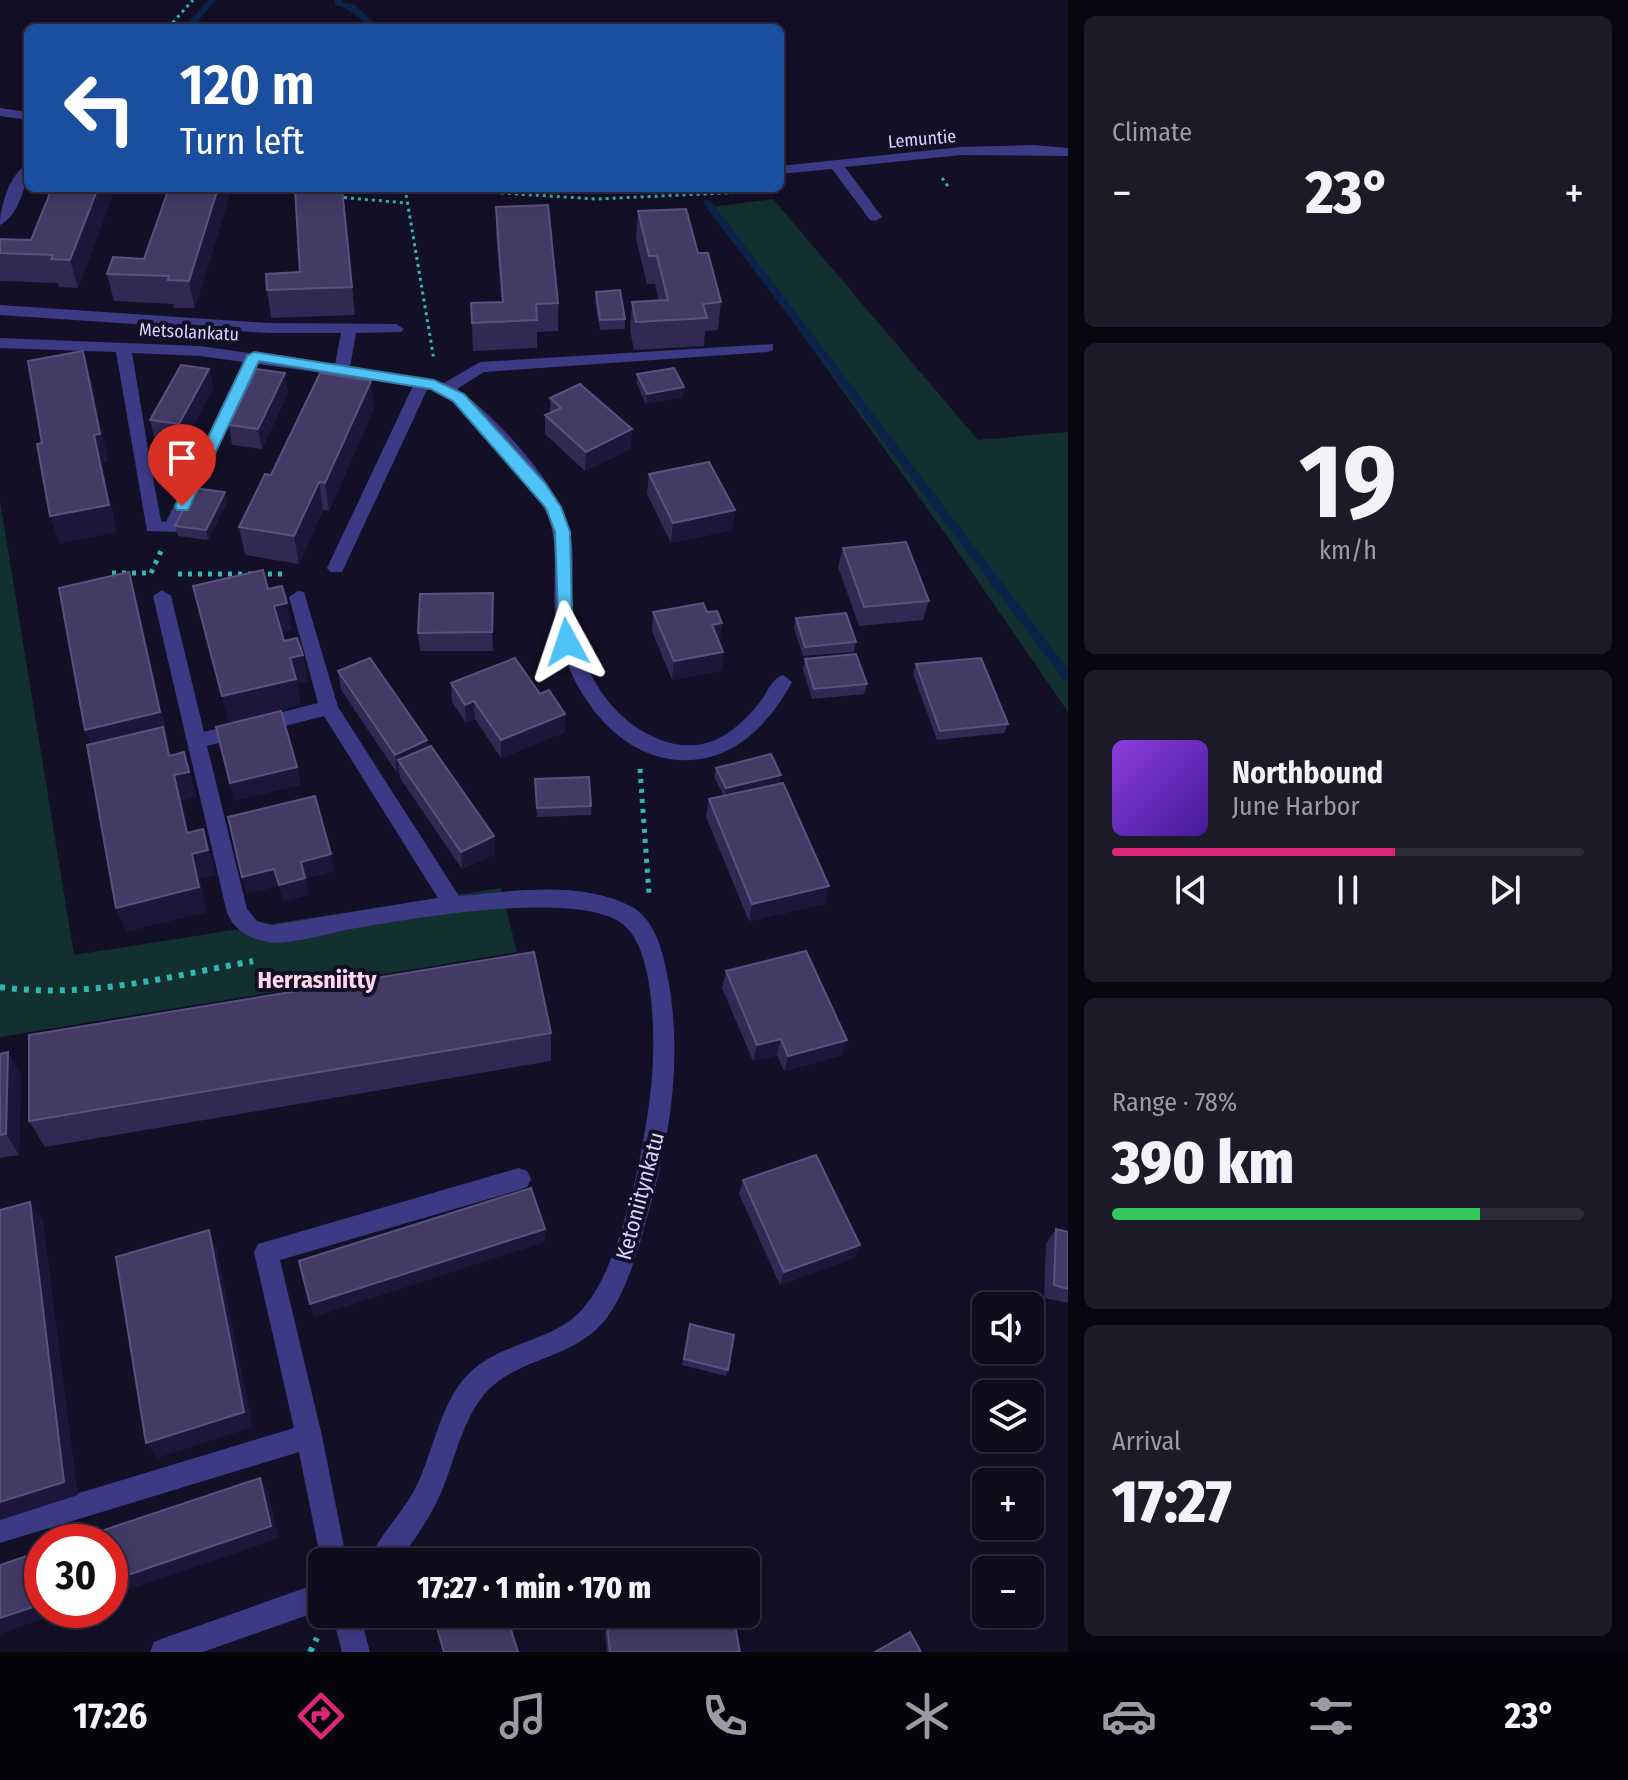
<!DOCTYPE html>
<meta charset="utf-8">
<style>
:root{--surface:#0e0b1c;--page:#1c1929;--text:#f1f3f6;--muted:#9b9ba3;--line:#2e2b3b;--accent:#db2777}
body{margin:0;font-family:"Fira Sans Condensed",sans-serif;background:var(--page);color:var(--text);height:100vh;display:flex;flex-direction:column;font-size:30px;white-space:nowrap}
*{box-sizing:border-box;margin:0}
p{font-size:26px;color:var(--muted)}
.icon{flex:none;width:44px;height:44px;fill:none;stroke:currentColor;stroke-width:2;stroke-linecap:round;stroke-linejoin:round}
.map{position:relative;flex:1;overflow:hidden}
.drawer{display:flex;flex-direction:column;gap:16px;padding:16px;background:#08060f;width:560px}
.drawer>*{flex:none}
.banner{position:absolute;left:24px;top:24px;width:760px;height:168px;border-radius:12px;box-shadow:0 4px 20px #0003,0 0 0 2px var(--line);background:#1a4fa0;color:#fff;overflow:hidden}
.fabs{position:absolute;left:972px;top:1292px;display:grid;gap:16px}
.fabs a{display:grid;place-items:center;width:72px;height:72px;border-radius:12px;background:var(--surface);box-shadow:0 4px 20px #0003,0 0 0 2px var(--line);font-size:40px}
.speed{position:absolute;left:24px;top:1524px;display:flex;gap:16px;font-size:40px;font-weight:700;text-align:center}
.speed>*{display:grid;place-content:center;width:104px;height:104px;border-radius:50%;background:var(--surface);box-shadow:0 4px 20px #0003,0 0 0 2px var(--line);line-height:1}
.speed .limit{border:12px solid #d22;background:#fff;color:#111}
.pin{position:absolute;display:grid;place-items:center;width:68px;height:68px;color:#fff;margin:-82px -34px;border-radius:50% 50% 50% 0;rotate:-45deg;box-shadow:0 0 8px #0007}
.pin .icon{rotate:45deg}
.me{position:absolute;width:88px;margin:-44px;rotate:355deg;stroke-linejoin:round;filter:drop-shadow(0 0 6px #0008)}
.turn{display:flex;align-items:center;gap:28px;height:168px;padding:0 24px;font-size:36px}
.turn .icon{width:104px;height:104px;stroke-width:2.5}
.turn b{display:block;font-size:56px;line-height:68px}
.big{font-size:60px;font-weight:800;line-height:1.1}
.drawer .tile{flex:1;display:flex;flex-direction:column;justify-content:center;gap:12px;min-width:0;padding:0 28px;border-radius:12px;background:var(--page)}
.drawer .dial{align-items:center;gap:0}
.dial b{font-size:104px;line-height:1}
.song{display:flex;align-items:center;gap:24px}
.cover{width:96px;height:96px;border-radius:12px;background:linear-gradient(135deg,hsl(270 70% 55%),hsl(260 70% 35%))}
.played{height:8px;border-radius:4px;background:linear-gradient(90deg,var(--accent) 60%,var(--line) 60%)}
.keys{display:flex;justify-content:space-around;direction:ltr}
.heat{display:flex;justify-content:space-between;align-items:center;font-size:44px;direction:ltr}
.charge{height:12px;border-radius:6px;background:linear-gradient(90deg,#34c759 78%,var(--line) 0)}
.trip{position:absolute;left:308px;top:1548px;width:452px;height:80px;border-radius:12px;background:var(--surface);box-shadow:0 4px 20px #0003,0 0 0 2px var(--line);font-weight:800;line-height:80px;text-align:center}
.tabs{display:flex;height:128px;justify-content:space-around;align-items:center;background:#06040b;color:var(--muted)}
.tabs .icon{width:56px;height:56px}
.tabs .current{color:var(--accent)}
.tabs b{font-size:36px;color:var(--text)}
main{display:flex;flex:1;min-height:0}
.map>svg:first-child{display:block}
.green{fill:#12302f}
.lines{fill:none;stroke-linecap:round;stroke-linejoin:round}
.stream{fill:#0c2248;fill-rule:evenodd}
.path-far2{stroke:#2fb8b0;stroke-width:3;stroke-dasharray:3 4;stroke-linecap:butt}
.path-far1{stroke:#2fb8b0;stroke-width:5;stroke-dasharray:4 6;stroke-linecap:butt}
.path{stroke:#2fb8b0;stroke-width:6;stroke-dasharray:5 7;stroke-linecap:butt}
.minor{fill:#3d3a85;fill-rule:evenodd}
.wall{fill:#312854}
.shaded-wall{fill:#1d163a}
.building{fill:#433a66;stroke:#5a527e;stroke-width:2}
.route{fill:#4fc3f7;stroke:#337fa1;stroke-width:2}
.labels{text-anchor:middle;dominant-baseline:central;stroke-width:8;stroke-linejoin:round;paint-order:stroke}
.far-street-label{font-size:18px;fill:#d9d4ff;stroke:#130f26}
.street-label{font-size:22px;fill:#d9d4ff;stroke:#130f26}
.neighbourhood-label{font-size:24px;font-weight:bold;fill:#ffd6f0;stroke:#130f26}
</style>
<main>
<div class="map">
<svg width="1068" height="1652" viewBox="0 0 1068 1652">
<rect width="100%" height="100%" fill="#130f26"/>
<path class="green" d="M773,199l205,241 90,-8v280l-119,-173 -238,-332z
M0,501l74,454 427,-67 16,64 -517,85z"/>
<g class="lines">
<path class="stream" d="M208,0h8l-24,28h-8z
M335,0h8l-1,2 11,2 28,24c-16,0 -26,-19 -46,-23z
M704,200h6l358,469v12l-4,-1 -360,-476z"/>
<path class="path-far2" d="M168,28l25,-28
M942,178l8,11
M239,188l60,4
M405,188l29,172
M424,188l172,11 172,-8
M337,197l70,6"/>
<path class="path-far1" d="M112,573h36
M151,573l10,-22
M178,574h106
M640,769l9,125"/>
<path class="path" d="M0,987c87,12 168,-10 253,-26
M310,1652l7,-14"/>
<path class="minor" d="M0,108l28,4v8l-28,-4z
M1033,145l35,3v8l-107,-1 -116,12 37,50 -7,4 -5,-1 -38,-51 -52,5v-8l181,-19z
M28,164c0,18 -10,53 -28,61 0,-18 10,-53 28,-61z
M0,305l269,18 127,1 8,5 -3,3 -45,1 -6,34 94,16 36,-21 293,-18v6l-5,2 -284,20 -27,17c36,25 94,87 109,130 10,25 6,52 6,78 1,49 21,98 61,128 20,14 44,24 69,19 23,-4 44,-24 58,-42 7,-9 12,-24 23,-27l9,7c-21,39 -54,75 -101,78 -77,5 -131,-81 -136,-148 -3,-34 6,-70 -10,-102 -18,-37 -78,-108 -117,-122l-86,184h-12l-3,-4 86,-182 -155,-22 -80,168 -31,-1 -31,-179 -116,-4v-10l200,8 135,19 6,-32h-72l-269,-18zM132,353l68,3 43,6 -46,96 -47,3zM192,469l-26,53 -5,-1 -9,-49z
M162,590l9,6 33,136 114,-29 -29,-106 9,-6 6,1 34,115 121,189c54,-5 123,-16 173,11 21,11 30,41 34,62 18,83 5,165 -18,245 -9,33 -18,67 -36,96 -31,52 -96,44 -129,86 -22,28 -29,67 -43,99 -11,24 -26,46 -42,67h-30c10,-25 32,-46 46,-71 20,-37 26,-95 61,-123 28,-23 68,-27 97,-49 49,-37 75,-182 80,-242 3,-38 3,-124 -27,-151 -42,-39 -223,-6 -279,4 -20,4 -57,15 -77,12 -19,-3 -34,-11 -42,-29l-74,-317zM324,716l114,182 -166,27 -15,-4 -10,-12 -40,-163z
M519,1168l8,3 4,8 -4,8 -8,3 -239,70 42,176 25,126h-25v4l-23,-114 -299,91v-26l294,-89 -40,-176 4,-8z
M322,1582v28l-119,42h-53l4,-10 10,-4z
M332,1614h28l10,38h-28z"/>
</g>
<path class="wall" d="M52,188h63l-37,100 -19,-1 -1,-4 -58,-2v-42l31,1z
M342,188l13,127 -84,3 -4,-28 33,-18z
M230,194l-35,114h-21l-1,-4 -59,-3 -7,-27 37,-15z
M496,207l62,96v28l-21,1v16l-64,3 -2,-48 31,-1 -6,-67z
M638,211l60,42 23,49 -3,28 -13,1 -1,15 -70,4 -4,-20 2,-28 27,-1 -4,-17h-8l-11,-45z
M596,292l29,27v10l-25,1 -5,-28z
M209,369l4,19 -29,56 -29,-4 -5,-20z
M285,373l3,20 -26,56 -30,-4 -3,-20z
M637,374l46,23 -37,7 -9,-20z
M550,398l81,51 -46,22 -40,-37v-19l5,-3z
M374,408l-45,103 -6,-1 -24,54 -54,-9 -6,-28 32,-52z
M649,474l83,56 -61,13 -24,-49z
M227,502l-19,38 -30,-4 -3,-10z
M843,548l86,53 -6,19 -64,6 -21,-59z
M493,593v58h-73l-2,-18z
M653,612l67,30 3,10 -2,19 -49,9 -20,-49z
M796,618l60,24 -2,10 -51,4 -9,-28z
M805,659l62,25 -3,10 -52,5 -9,-30z
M916,664l92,60 -4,9 -67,7 -24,-66z
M338,671l90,76 66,89 1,18 -33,15 -62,-91 -1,-6 -2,1 -56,-83z
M451,683l89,11 25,20v18l-64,26 -26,-39 -9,4 -14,-21z
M716,768l63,16 46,120 -76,17 -43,-104 3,-18 15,-3 -10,-19z
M535,779l56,27v9l-54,2z
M726,971l116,84 -58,16 -7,-16 -24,6 -31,-73z
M551,1033v28l-506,86 -16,-26z
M0,1054l21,21 -2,80 -19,3z
M743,1180l117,65 -6,13 -74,27 -41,-91z
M1056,1229l12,3v71l-24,-5 2,-55z
M690,1324l38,46 -2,6 -44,-11z
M607,1623l133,29h-133l-2,-19z"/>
<path class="shaded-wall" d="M98,188h17l-37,100 -8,-28z
M218,188h11l1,6 -35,114 -6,-27z
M83,351l8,27 17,83 -6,2 15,69 -58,12 -9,-28z
M209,369l4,19 -29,56 -5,-20z
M285,373l3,20 -26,56 -4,-20z
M371,381l3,27 -45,103 -4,-28z
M684,387l-1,10 -37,7 1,-10z
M632,429l-1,20 -46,22 1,-19z
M319,482l4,28 -24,54 -5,-28z
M225,492l2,10 -19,38 -2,-10z
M735,510l-3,20 -61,13 2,-20z
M129,572l8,28 31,138 -1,1 9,36 8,-23 13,45 -15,4 12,53 9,-25 13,46 -16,4 7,33 -81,20 -10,-24 -22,-152 -9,-26z
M493,593l1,19 -1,39 -1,-19z
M287,603l5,27 -13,3 -5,-27z
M722,623l-2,19 -8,-17z
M723,652l-2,19 -49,9 2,-19z
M303,655l5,27 -11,2 4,21 -72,18 -7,-27 68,-38z
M474,701l1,18 -9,4 -1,-18z
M565,714v18l-64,26v-18z
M427,740l2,18 -31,2 1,12 -2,1 -2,-18z
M297,767l4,18 -67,16 -4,-18z
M781,775l-2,9 -55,14 2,-10z
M494,836l1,18 -33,15 -1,-17z
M331,854l4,17 -30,8 4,16 -26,7 -4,-17 22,-23z
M274,869l4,17 -31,8 -5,-17z
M829,886l-4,18 -76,17 3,-17z
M781,1039l-4,16 -24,6 4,-16z
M847,1040l-5,15 -58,16 4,-15z
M8,1052l13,23 -2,80 -13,-21z
M30,1202l13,19 35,274 -78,25v-18z
M545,1229v13l-231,75 -4,-13z
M209,1230l8,19 36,178 -96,31 -11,-15z
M860,1245l-6,13 -74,27 4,-13z
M260,1478l8,14 11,46 -169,58v-15z
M42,1604v6h27l-69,24v-16z"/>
<path class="building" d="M52,188h46l-28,72 -19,-1 2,-4 -53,-2v-14l31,1z
M169,188h49l-29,93 -21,-1 1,-4 -62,-2 6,-17 31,2z
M303,188h39l10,99 -85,3 -1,-16 34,-2 -5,-83z
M548,205l10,98 -22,1 1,16 -65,3 -1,-20 32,-1 -7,-95z
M686,209l12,44h10l13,49 -18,2 4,14 -71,4 -4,-20 36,-2 -11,-44h-8l-11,-45z
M620,290l5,29 -25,1 -4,-28z
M83,351l17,83 -6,1 15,70 -59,11 -13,-72 5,-1 -14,-82z
M181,365l28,4 -30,55 -29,-4z
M674,368l10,19 -37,7 -10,-20z
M256,369l29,4 -27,56 -29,-4z
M320,373l51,8 -46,102 -6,-1 -25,54 -55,-9 26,-53 6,1z
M580,384l52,45 -46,23 -41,-37 16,-7 -11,-10z
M709,462l26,48 -62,13 -24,-49z
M194,488l31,4 -19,38 -31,-4z
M906,542l23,59 -65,6 -21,-59z
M263,570l5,19 14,-3 5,17 -13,3 10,35 13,-3 6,17 -13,3 6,21 -74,17 -29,-110z
M129,572l31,140 -75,18 -26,-142z
M493,593l-1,39 -74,1 2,-39z
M703,603l4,9 10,-1 5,12 -10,2 11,27 -49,9 -21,-49z
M846,613l10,29 -51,5 -9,-29z
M856,654l11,30 -53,5 -9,-30z
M370,658l57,82 -32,15 -57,-84z
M515,658l25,36 9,-4 16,24 -64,26 -27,-39 -9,4 -14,-22z
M981,658l27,66 -68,7 -24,-67z
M281,711l16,56 -67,16 -14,-56z
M163,727l6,29 15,-4 5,20 -15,3 13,58 16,-4 5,21 -16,4 7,33 -83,21 -29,-163z
M431,746l63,90 -33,16 -63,-92z
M771,754l10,21 -55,13 -10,-20z
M589,777l2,29 -54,2 -2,-29z
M783,783l46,103 -77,18 -43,-105z
M315,796l16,58 -30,8 4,16 -26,7 -5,-16 -32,8 -14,-60z
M806,951l41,89 -59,16 -7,-17 -24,6 -31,-74z
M534,952l17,81 -522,88v-86z
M8,1052l-2,82 -6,1v-81z
M816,1155l44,90 -76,27 -41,-92z
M531,1188l14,41 -235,75 -11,-43z
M30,1202l34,280 -64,20v-292z
M1056,1229l12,3v57l-14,-4z
M209,1230l35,182 -98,31 -30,-186z
M690,1324l44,11 -6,35 -44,-11z
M260,1478l11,48 -161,55v-39h-42z
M42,1551v53l-42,14v-53z
M473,1614h33l12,38h-74l-7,-24z
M679,1614h54l7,38h-130l-3,-29z
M910,1632l11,20h-46z"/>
<path class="route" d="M254,352l180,28 30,14 81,89 16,24 9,25 3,115 -6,1 -8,-6 -4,-110 -9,-24 -93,-107 -22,-12 -172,-28 -69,145 -2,4h-11l-2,-4 72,-150z"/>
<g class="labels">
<g class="far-street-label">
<text transform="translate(922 139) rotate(-5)">Lemuntie</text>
<text transform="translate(189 332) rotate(3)">Metsolankatu</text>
</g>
<g class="street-label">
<text transform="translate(640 1196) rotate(-75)">Ketoniitynkatu</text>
</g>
<g class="neighbourhood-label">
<text x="317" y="980">Herrasniitty</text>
</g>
</g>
</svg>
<div class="fabs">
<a><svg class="icon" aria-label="sound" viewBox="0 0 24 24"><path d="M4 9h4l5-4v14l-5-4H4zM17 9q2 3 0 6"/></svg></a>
<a><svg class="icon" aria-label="layers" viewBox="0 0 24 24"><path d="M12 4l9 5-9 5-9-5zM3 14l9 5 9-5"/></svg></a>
<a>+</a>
<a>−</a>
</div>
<div class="speed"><div class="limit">30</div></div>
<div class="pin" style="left:182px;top:506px;background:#d93025"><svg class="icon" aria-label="arrive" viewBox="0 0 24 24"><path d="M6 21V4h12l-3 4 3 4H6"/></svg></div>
<svg class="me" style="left:567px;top:642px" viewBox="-20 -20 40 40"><path d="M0-17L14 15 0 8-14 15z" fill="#4fc3f7" stroke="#fff" stroke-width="4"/></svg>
<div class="trip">17:27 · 1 min · 170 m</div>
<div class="banner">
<div class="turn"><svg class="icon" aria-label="left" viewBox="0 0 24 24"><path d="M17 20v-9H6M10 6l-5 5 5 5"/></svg><div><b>120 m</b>Turn left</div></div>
</div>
</div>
<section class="drawer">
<div class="tile"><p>Climate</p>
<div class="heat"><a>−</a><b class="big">23°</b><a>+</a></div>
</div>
<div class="tile dial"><b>19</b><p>km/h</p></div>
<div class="tile">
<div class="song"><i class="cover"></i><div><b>Northbound</b><p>June Harbor</p></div></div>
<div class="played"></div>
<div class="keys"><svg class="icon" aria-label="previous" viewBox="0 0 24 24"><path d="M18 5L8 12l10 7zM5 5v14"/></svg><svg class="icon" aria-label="pause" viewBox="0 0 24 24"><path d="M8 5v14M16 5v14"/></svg><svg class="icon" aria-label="next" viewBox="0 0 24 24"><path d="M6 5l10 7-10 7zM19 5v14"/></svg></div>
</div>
<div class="tile"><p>Range · 78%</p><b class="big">390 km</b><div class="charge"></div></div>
<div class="tile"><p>Arrival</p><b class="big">17:27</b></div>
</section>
</main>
<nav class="tabs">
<b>17:26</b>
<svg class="icon current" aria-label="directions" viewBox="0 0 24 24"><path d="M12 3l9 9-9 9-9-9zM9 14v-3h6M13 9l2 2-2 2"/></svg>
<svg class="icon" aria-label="music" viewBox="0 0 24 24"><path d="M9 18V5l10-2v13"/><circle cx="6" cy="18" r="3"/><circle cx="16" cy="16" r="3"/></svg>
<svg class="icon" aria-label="phone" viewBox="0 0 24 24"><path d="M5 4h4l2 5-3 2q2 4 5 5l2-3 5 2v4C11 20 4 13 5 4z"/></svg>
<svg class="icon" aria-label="climate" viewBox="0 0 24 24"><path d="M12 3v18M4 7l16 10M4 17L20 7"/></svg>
<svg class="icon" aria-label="car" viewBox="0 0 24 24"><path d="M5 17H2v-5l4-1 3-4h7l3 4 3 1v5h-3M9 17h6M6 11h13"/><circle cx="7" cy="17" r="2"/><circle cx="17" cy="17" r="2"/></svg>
<svg class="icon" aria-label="filters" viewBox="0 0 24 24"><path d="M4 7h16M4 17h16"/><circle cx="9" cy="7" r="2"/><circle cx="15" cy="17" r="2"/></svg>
<b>23°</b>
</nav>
